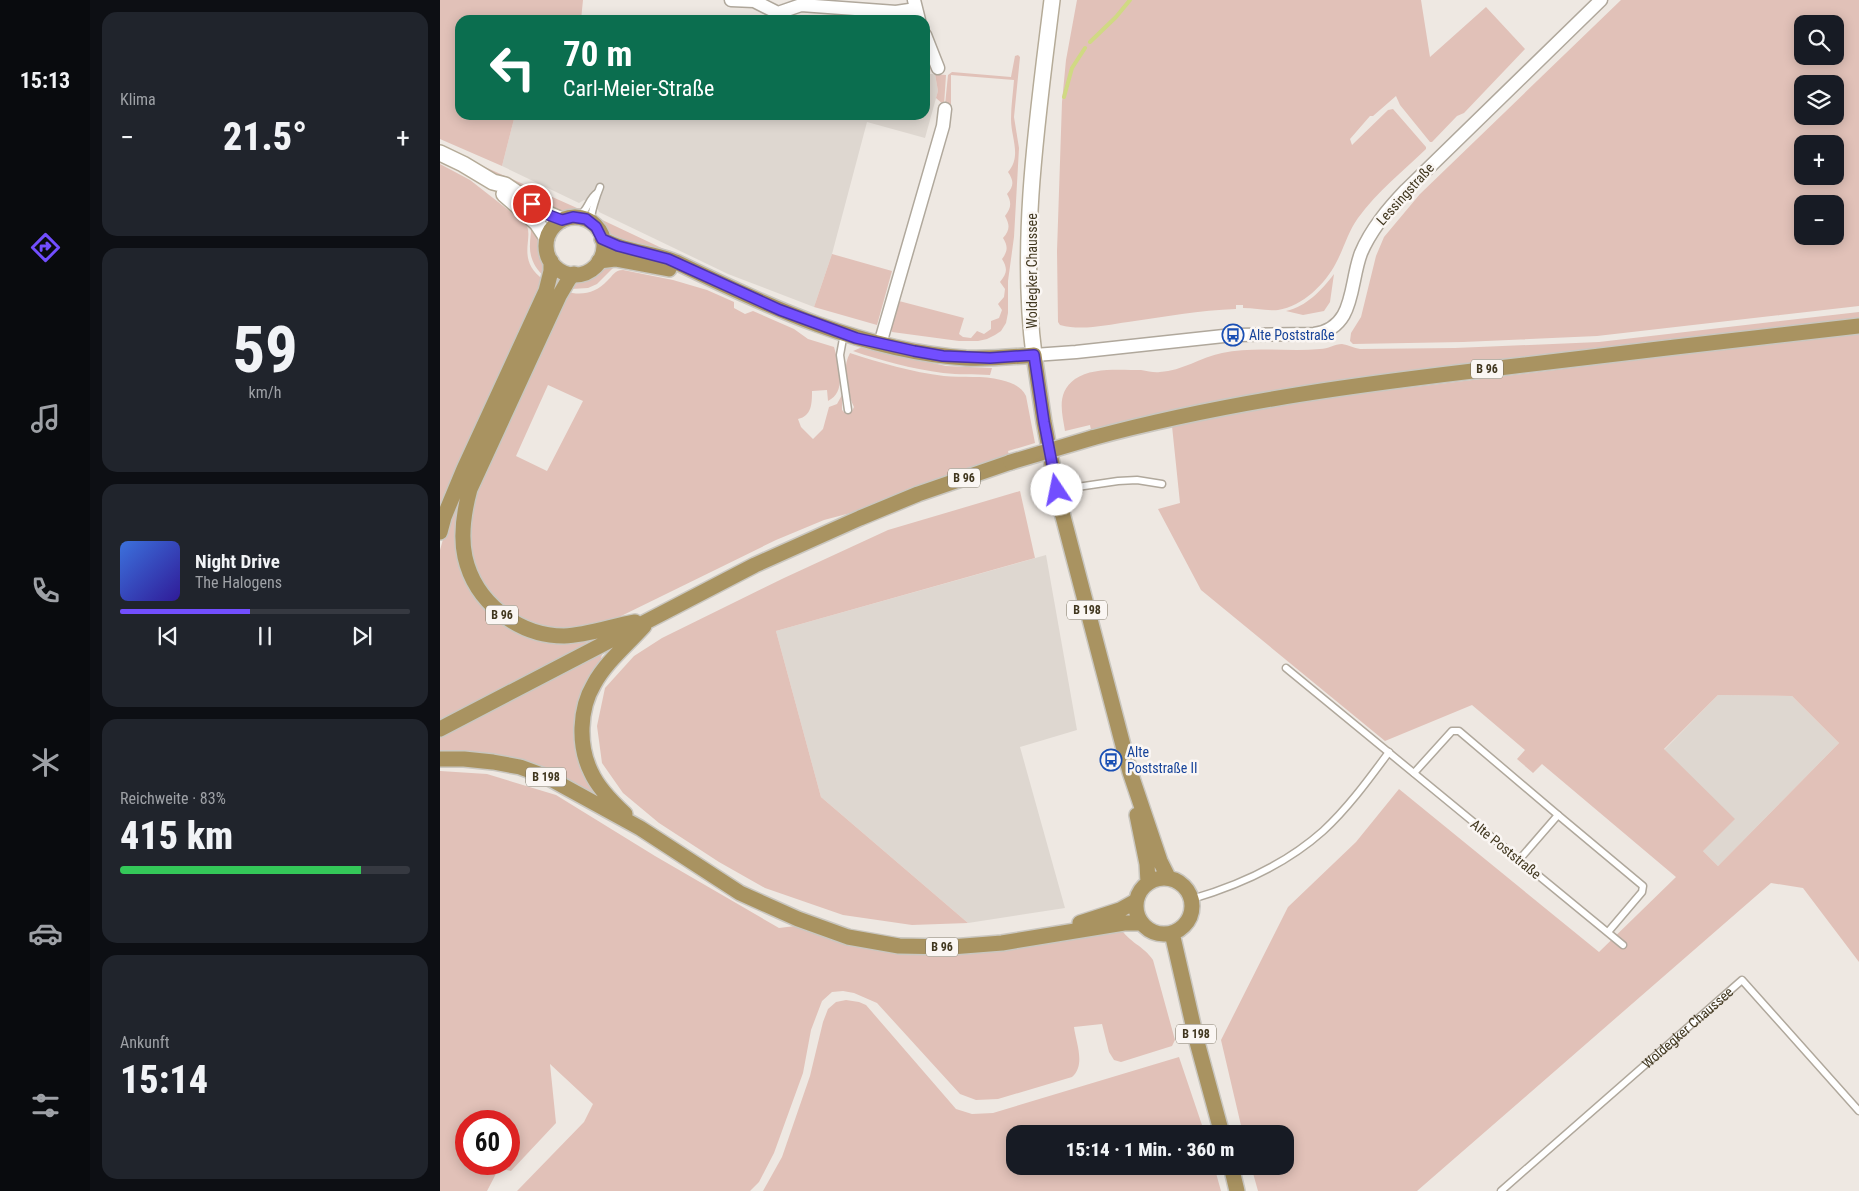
<!DOCTYPE html>
<html lang="de">
<meta charset="utf-8">
<style>
:root{--surface:#171b24;--page:#20242c;--text:#f1f3f6;--muted:#9ea1a6;--line:#363941;--accent:#724eff}
body{margin:0;font-family:"Roboto Condensed",sans-serif;background:var(--page);color:var(--text);height:100vh;display:flex;flex-direction:column;font-size:19px;white-space:nowrap}
*{box-sizing:border-box;margin:0}
p{font-size:16px;color:var(--muted)}
.icon{flex:none;width:28px;height:28px;fill:none;stroke:currentColor;stroke-width:2;stroke-linecap:round;stroke-linejoin:round}
.map{position:relative;flex:1;overflow:hidden}
.sheet{display:flex;flex-direction:column;gap:12px;padding:12px;background:#0d0f14;width:350px}
.sheet>*{flex:none}
.hud{position:absolute;left:15px;top:15px;width:475px;height:105px;border-radius:15px;box-shadow:0 2px 12px #0003;background:#0b6e4f;color:#fff;overflow:hidden}
.fabs{position:absolute;left:1354px;top:15px;display:grid;gap:10px}
.fabs a{display:grid;place-items:center;width:50px;height:50px;border-radius:10px;background:var(--surface);box-shadow:0 2px 12px #0003;font-size:25px}
.speed{position:absolute;left:15px;top:1110px;display:flex;gap:10px;font-size:25px;font-weight:700;text-align:center}
.speed>*{display:grid;place-content:center;width:65px;height:65px;border-radius:50%;background:var(--surface);box-shadow:0 2px 12px #0003;line-height:1}
.speed .limit{border:8px solid #d22;background:#fff;color:#111}
.pin{position:absolute;display:grid;place-items:center;width:42px;height:42px;color:#fff;margin:-21px;border:2px solid #fff;border-radius:50%;box-shadow:0 1px 5px #0007}
.me{position:absolute;width:55px;margin:-28px;rotate:349deg;stroke-linejoin:round;filter:drop-shadow(0 0 4px #0008)}
.turn{display:flex;align-items:center;gap:18px;height:105px;padding:0 25px;font-size:22px}
.turn .icon{width:65px;height:65px;stroke-width:2.5}
.turn b{display:block;font-size:35px;line-height:42px}
.big{font-size:38px;font-weight:800;line-height:1.1}
.sheet .tile{flex:1;display:flex;flex-direction:column;justify-content:center;gap:8px;min-width:0;padding:0 18px;border-radius:15px;background:var(--page)}
.sheet .dial{align-items:center;gap:0}
.dial b{font-size:65px;line-height:1}
.song{display:flex;align-items:center;gap:15px}
.cover{width:60px;height:60px;border-radius:8px;background:linear-gradient(135deg,hsl(220 70% 55%),hsl(250 70% 35%))}
.played{height:5px;border-radius:2px;background:linear-gradient(90deg,var(--accent) 45%,var(--line) 45%)}
.keys{display:flex;justify-content:space-around;direction:ltr}
.heat{display:flex;justify-content:space-between;align-items:center;font-size:28px;direction:ltr}
.charge{height:8px;border-radius:4px;background:linear-gradient(90deg,#34c759 83%,var(--line) 0)}
.trip{position:absolute;left:566px;top:1125px;width:288px;height:50px;border-radius:15px;background:var(--surface);box-shadow:0 2px 12px #0003;font-weight:800;line-height:50px;text-align:center}
main{display:flex;flex:1;min-height:0}
.tab-bar{display:flex;flex-direction:column;width:90px;justify-content:space-around;align-items:center;background:#090b0e;color:var(--muted)}
.tab-bar .icon{width:35px;height:35px}
.tab-bar .current{color:var(--accent)}
.tab-bar b{font-size:22px;color:var(--text)}
.map>svg:first-child{display:block}
.built{fill:#ded7d0}
.green{fill:#e1c1b8;fill-rule:evenodd}
.lines{fill:none;stroke-linecap:round;stroke-linejoin:round}
.stream{stroke:#d0d983;stroke-width:4}
.lane-casing{stroke:#b0a89c;stroke-width:9}
.street-casing{stroke:#b0a89c;stroke-width:15}
.secondary-casing{stroke:#b5ab98;stroke-width:18}
.primary-casing{stroke:#cac7c0;stroke-width:18}
.lane{stroke:#fff;stroke-width:6}
.street{stroke:#fff;stroke-width:12}
.secondary{stroke:#fff;stroke-width:15}
.primary{stroke:#a99361;stroke-width:15}
.primary-bridge-casing{stroke:#cac7c0;stroke-width:18;stroke-linecap:butt}
.primary-bridge{stroke:#a99361;stroke-width:15}
.route-casing{stroke:#4a33a6;stroke-width:12}
.route{stroke:#724eff;stroke-width:9}
.labels{text-anchor:middle;dominant-baseline:central;stroke-width:5;stroke-linejoin:round;paint-order:stroke}
.shield{fill:#faf6f3;stroke:#78705f;stroke-width:1}
.shield-label{font-size:12px;font-weight:bold;fill:#41371f}
.street-label{font-size:14px;fill:#41371f;stroke:#faf6f3}
.transit-label{font-size:14px;fill:#164399;stroke:#faf6f3;text-anchor:start}
</style>
<main>
<nav class="tab-bar">
<b>15:13</b>
<svg class="icon current" aria-label="directions" viewBox="0 0 24 24"><path d="M12 3l9 9-9 9-9-9zM9 14v-3h6M13 9l2 2-2 2"/></svg>
<svg class="icon" aria-label="music" viewBox="0 0 24 24"><path d="M9 18V5l10-2v13"/><circle cx="6" cy="18" r="3"/><circle cx="16" cy="16" r="3"/></svg>
<svg class="icon" aria-label="phone" viewBox="0 0 24 24"><path d="M5 4h4l2 5-3 2q2 4 5 5l2-3 5 2v4C11 20 4 13 5 4z"/></svg>
<svg class="icon" aria-label="climate" viewBox="0 0 24 24"><path d="M12 3v18M4 7l16 10M4 17L20 7"/></svg>
<svg class="icon" aria-label="car" viewBox="0 0 24 24"><path d="M5 17H2v-5l4-1 3-4h7l3 4 3 1v5h-3M9 17h6M6 11h13"/><circle cx="7" cy="17" r="2"/><circle cx="17" cy="17" r="2"/></svg>
<svg class="icon" aria-label="filters" viewBox="0 0 24 24"><path d="M4 7h16M4 17h16"/><circle cx="9" cy="7" r="2"/><circle cx="15" cy="17" r="2"/></svg>
</nav>
<section class="sheet">
<div class="tile"><p>Klima</p>
<div class="heat"><a>−</a><b class="big">21.5°</b><a>+</a></div>
</div>
<div class="tile dial"><b>59</b><p>km/h</p></div>
<div class="tile">
<div class="song"><i class="cover"></i><div><b>Night Drive</b><p>The Halogens</p></div></div>
<div class="played"></div>
<div class="keys"><svg class="icon" aria-label="previous" viewBox="0 0 24 24"><path d="M18 5L8 12l10 7zM5 5v14"/></svg><svg class="icon" aria-label="pause" viewBox="0 0 24 24"><path d="M8 5v14M16 5v14"/></svg><svg class="icon" aria-label="next" viewBox="0 0 24 24"><path d="M6 5l10 7-10 7zM19 5v14"/></svg></div>
</div>
<div class="tile"><p>Reichweite · 83%</p><b class="big">415 km</b><div class="charge"></div></div>
<div class="tile"><p>Ankunft</p><b class="big">15:14</b></div>
</section>
<div class="map">
<svg width="1419" height="1191" viewBox="0 0 1419 1191">
<rect width="100%" height="100%" fill="#eee8e2"/>
<path class="built" d="M485,74h10l3,17 -13,47 -58,-16 -35,132 -18,53 -86,-33 -129,-62 -2,-5 -13,-7 -5,3 -77,-37 13,-51h410z
M606,555l31,175 -57,17 45,161 -97,15 -147,-126 -45,-166z
M1278,695l74,1 47,47 -121,123 -15,-15 -39,-101z"/>
<path class="green" d="M0,0h143l-2,20h-121v95h55l-13,51 -62,-27z
M637,0h344l9,57 56,-50 39,42 -61,64 -7,3 -25,26h-2l-30,-37 -4,-9 -23,20h-3l-20,23 2,6 36,-35 5,-1 33,38v2c-23,22 -49,43 -68,69 -10,14 -14,30 -22,45 -11,21 -33,43 -58,47 -11,1 -24,-2 -35,-2v-3h-7v4c-36,1 -72,8 -108,13 -22,3 -46,9 -68,3l-2,-3 -1,-71 5,-149 4,-42z
M1181,0h238v306l-262,30 -134,6 -110,2 -3,-3 1,-8 10,-16 15,-61 8,-19 36,-43zM1362,24h33v32h-33zM1362,84h33v32h-33zM1362,144h33v32h-33zM1362,204h33v32h-33z
M578,55l2,2 -6,60 5,31 -5,89 -6,44v32l-2,10 -5,8 -6,4 -8,4 -9,2h-19l-67,-9 -1,-3 8,-28 65,17 -5,16 4,3 8,1 6,-7 7,3 7,-5v-8l8,-3 3,-8 -4,-6 6,-7 1,-8 -5,-7c7,-9 8,-13 2,-23 6,-8 6,-13 1,-21 7,-8 7,-13 2,-22 6,-8 7,-13 2,-22 7,-8 7,-13 1,-22 14,-16 3,-34 3,-53 0,-13 2,-26 3,-39l-63,-5v29l-6,1 3,-30 4,-3 59,5 4,-21z
M495,74l11,1 -2,30 -8,-7 2,-7z
M27,159l110,49h6l-4,3 -23,1 -59,-37z
M0,164l30,16 55,43c11,13 -11,36 19,57l-104,232z
M153,211l3,6 72,34 -4,2c-18,-4 -42,-6 -57,-19 -5,-5 -7,-11 -13,-16z
M90,224c10,17 16,33 15,53 -10,-8 -16,-20 -15,-33 0,-7 2,-13 0,-20z
M392,254l60,17 -15,54 -63,-18z
M176,265l-19,19 -9,4 -17,1 6,-10c15,-4 23,-13 39,-14z
M183,270l50,10 34,10 27,12v6l11,6 8,-3 41,18 14,10 26,8c5,18 13,45 -6,54l-1,-11 -15,1c0,12 0,25 -14,28l3,8 12,12 10,-10 6,-22 8,-3 5,-9v15l3,3 7,-2 2,-4c-7,-15 -13,-38 -4,-54 30,10 62,19 94,23 18,2 39,-1 57,4 11,3 20,6 25,16l9,47 -27,8 1,4 -93,31 -58,25 -34,9 -48,20 -161,79 -33,10 -18,1 -37,-7 -35,-25 -15,-23 -6,-20 -2,-24 7,-41 90,-199c15,6 31,1 41,-10 6,-5 7,-11 16,-11zM108,385l35,16 -36,70 -31,-15z
M894,274l-4,28 -6,9 -21,4 -17,-4c21,-5 35,-20 48,-37z
M1419,312v7l-457,53 -157,24 -69,13 -85,21 -1,-5 -25,6c-3,-19 -9,-38 10,-52 17,-12 46,-9 66,-9 7,1 13,3 19,2 22,-1 41,-15 62,-19 32,-7 65,-1 98,-4 8,0 15,-5 22,-5 6,1 12,4 18,5l95,-1 144,-6z
M1419,333v629l-56,-74 -32,-5 -354,308h-159l-7,-25h34v-32h-42l-22,-94 67,-133 68,-65 43,-53 200,163 77,-75 -134,-113 -9,9 -16,-14 8,-9 -53,-45 -87,36 -184,-151 -43,-81 22,-6 -8,-77 60,-13 116,-18zM1278,695l74,1 47,47 -121,123 -15,-15 32,-32 -71,-70z
M420,348h6l80,18 46,2 -2,7c-16,-1 -31,0 -47,-2 -30,-4 -61,-12 -90,-22z
M27,475l-9,56 44,91 86,19 -5,6 -143,73v-170l9,-32z
M580,491l15,67 -259,73 45,166 147,126 -56,2 -69,-10 -78,-27 -46,-26 -60,-39 -36,-30 -21,-30 -5,-37 8,-38 29,-32 28,-18 122,-60 104,-48z
M163,652l-2,6 6,-1 -30,62 32,86 -25,-15 -144,-36v-18z
M0,771l47,3 69,21 99,61 124,72 16,-2 50,16 86,12h28l68,-7 93,-20c8,15 24,19 33,33l22,80 -3,6 -51,16 -7,-2 -5,-8 -7,-28 -28,3c2,16 12,38 -2,50l-74,22 -22,1 -16,-6 -83,-91 -23,-10 -11,-2 -11,1 -10,9 -11,29 -8,43 -29,80 -15,29 -9,9h-233l67,-69 9,-18 -43,-40 6,59 -45,48 -12,-3 -12,23h-47zM26,1121h43v43h-43z
M406,1000l13,2 7,3 90,104 16,5 21,-1 186,-56 26,77h-190v32h199l7,25h-458l19,-34 28,-81 13,-54 5,-13 8,-7z"/>
<g class="lines">
<path class="stream" d="M650,42l26,-25 14,-17
M624,97l8,-29 13,-20"/>
<g class="lane-casing">
<g id="lane">
<path d="M137,217c11,-5 11,-18 20,-24"/>
<path d="M151,222c-1,-7 6,-28 9,-35"/>
<path d="M404,333l-4,22 8,55"/>
<path d="M617,490l61,-9 19,-1 25,4"/>
<path d="M846,668l337,277"/>
<path d="M974,773l38,-42h7l99,84"/>
<path d="M1079,860l39,-45 85,71 -1,6 -34,40"/>
<path d="M752,899c48,-14 94,-35 131,-68 25,-23 46,-52 66,-79"/>
<path id="s1" d="M1061,1191l241,-211 117,131"/>
</g>
</g>
<g class="street-casing">
<path id="street" d="M291,0l23,1 3,-1
M474,0l5,20
M314,1l24,12 23,-8 95,7 20,-3
M485,35l13,33
M440,344l63,-218 2,-17
M594,355l42,-3 157,-17 81,-1c42,-6 35,-50 47,-81 10,-24 27,-44 45,-63l195,-190"/>
</g>
<g class="secondary-casing">
<path id="secondary" d="M0,153l23,11 30,18 12,3 41,28 16,7
M64,194l33,29 10,15
M594,355c-15,-114 4,-241 18,-355"/>
</g>
<g class="primary-casing">
<path id="primary" d="M106 246a29 29 0 1 1 58 0a29 29 0 1 1-58 0Z
M162,239c23,14 52,13 76,24 91,44 185,88 288,95 23,1 45,-1 68,-3l10,67 16,83 70,267 30,89 8,16
M159,261l16,-2 54,10
M134,274l-5,5 -10,17 -89,193c-6,22 -10,45 -5,68 10,45 53,79 99,79 24,-1 48,-10 71,-14
M652,438c136,-37 276,-55 415,-71 117,-14 235,-28 352,-41
M0,532l4,-15 20,-48 82,-178 5,-20v-10
M0,729l315,-164 105,-47 58,-24 93,-32
M0,759h24l29,3 27,5 27,10 93,51 100,65 58,26 50,18 51,9 52,1 51,-4 122,-20h18
M185,814c-13,-12 -27,-26 -34,-42 -13,-26 -12,-63 3,-88 12,-22 33,-39 50,-58
M697,815l10,49 1,18
M696 906a28 28 0 1 1 56 0a28 28 0 1 1-56 0Z
M640,923l40,-13 16,-9
M732,933l25,109 25,92
M791,1166l6,25"/>
</g>
<use href="#lane" class="lane"/>
<use href="#street" class="street"/>
<use href="#secondary" class="secondary"/>
<use href="#primary" class="primary"/>
<g class="primary-bridge-casing">
<path id="primary-bridge" d="M571,462l81,-24"/>
</g>
<use href="#primary-bridge" class="primary-bridge"/>
</g>
<g class="lines">
<g class="route-casing">
<path id="route" d="M92,204l14,10 16,6 11,-3 13,2 10,8 6,12 16,7 50,13 112,51 76,28 58,13 29,5 47,2 44,-3 10,67 13,68"/>
</g>
<use href="#route" class="route"/>
</g>
<defs>
<g id="bus-ring" transform="scale(1.125)"><circle r="9.5" fill="#faf6f3" stroke="#1a4fb4" stroke-width="1.5"/><path d="M-5-6H5V4H4V6H2V4H-2V6H-4V4H-5ZM-3.5-4V0h7V-4ZM-3.5 1.2v1.5H-2V1.2ZM2 1.2v1.5H3.5V1.2Z" fill="#1a4fb4"/></g>
</defs>
<g fill-rule="evenodd">
<use href="#bus-ring" x="793" y="335"/>
<use href="#bus-ring" x="671" y="760"/>
</g>
<g class="labels">
<g class="shield">
<rect x="1031" y="359.5" width="32" height="19" rx="4"/>
<rect x="508" y="468.5" width="32" height="19" rx="4"/>
<rect x="627" y="600.5" width="40" height="19" rx="4"/>
<rect x="46" y="605.5" width="32" height="19" rx="4"/>
<rect x="86" y="767.5" width="40" height="19" rx="4"/>
<rect x="486" y="937.5" width="32" height="19" rx="4"/>
<rect x="736" y="1024.5" width="40" height="19" rx="4"/>
</g>
<g class="shield-label">
<text x="1047" y="369">B 96</text>
<text x="524" y="478">B 96</text>
<text x="647" y="610">B 198</text>
<text x="62" y="615">B 96</text>
<text x="106" y="777">B 198</text>
<text x="502" y="947">B 96</text>
<text x="756" y="1034">B 198</text>
</g>
<g class="street-label">
<text transform="translate(965 194) rotate(-48)">Lessingstraße</text>
<text transform="translate(592 271) rotate(-90)">Woldegker Chaussee</text>
<text transform="translate(1066 849) rotate(39)">Alte Poststraße</text>
<text stroke="none"><textPath href="#s1" startOffset="248">Woldegker Chaussee</textPath></text>
</g>
<g class="transit-label">
<text x="809" y="335">Alte Poststraße</text>
<text x="687" y="752">Alte<tspan x="687" dy="16">Poststraße II</tspan></text>
</g>
</g>
</svg>
<div class="fabs">
<a><svg class="icon" aria-label="search" viewBox="0 0 24 24"><circle cx="10" cy="10" r="6"/><path d="M15 15l6 6"/></svg></a>
<a><svg class="icon" aria-label="layers" viewBox="0 0 24 24"><path d="M12 4l9 5-9 5-9-5zM3 14l9 5 9-5"/></svg></a>
<a>+</a>
<a>−</a>
</div>
<div class="speed"><div class="limit">60</div></div>
<div class="pin" style="left:92px;top:204px;background:#d93025"><svg class="icon" aria-label="arrive" viewBox="0 0 24 24"><path d="M6 21V4h12l-3 4 3 4H6"/></svg></div>
<svg class="me" style="left:617px;top:490px" viewBox="-20 -20 40 40"><circle r="19" fill="#fff"/><path d="M0-13L10 11 0 6-10 11z" fill="#724eff"/></svg>
<div class="trip">15:14 · 1 Min. · 360 m</div>
<div class="hud">
<div class="turn"><svg class="icon" aria-label="left" viewBox="0 0 24 24"><path d="M17 20v-9H6M10 6l-5 5 5 5"/></svg><div><b>70 m</b>Carl-Meier-Straße</div></div>
</div>
</div>
</main>
